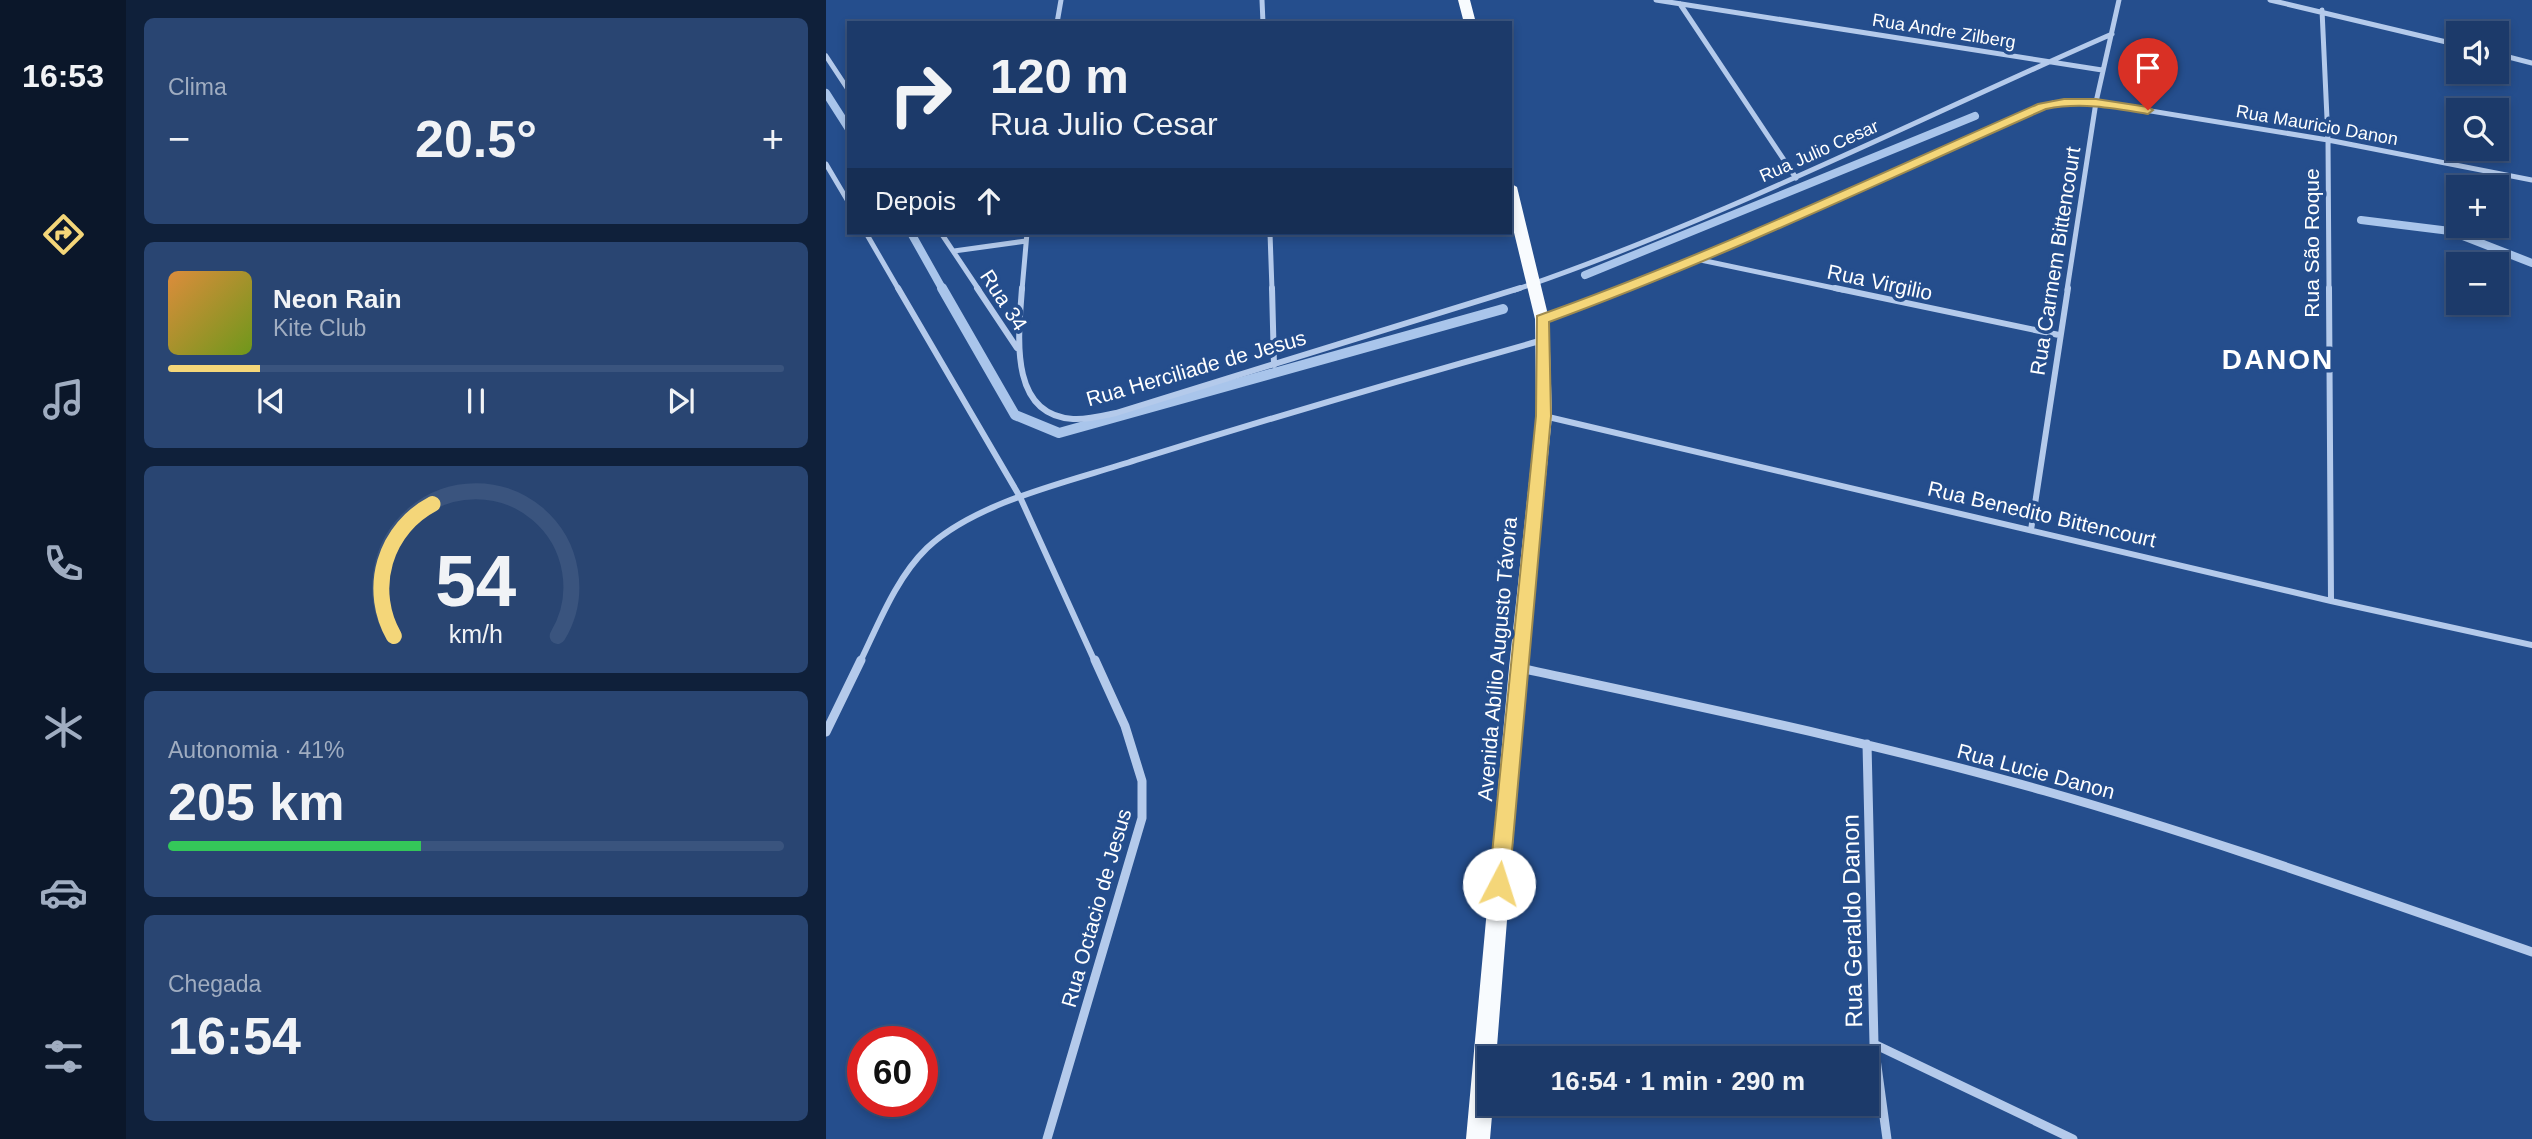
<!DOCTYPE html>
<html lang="pt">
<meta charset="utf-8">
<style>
:root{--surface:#1c3a6a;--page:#294572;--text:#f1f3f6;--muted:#a0adc1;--line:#3a547e;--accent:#f4d679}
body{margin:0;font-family:Helvetica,sans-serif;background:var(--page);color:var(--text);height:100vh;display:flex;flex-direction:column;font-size:26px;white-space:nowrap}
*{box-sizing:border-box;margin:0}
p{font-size:23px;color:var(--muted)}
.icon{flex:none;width:38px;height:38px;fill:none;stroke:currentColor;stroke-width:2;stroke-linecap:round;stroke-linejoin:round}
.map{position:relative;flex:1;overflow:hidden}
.sheet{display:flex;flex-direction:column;gap:18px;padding:18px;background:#0f203a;width:700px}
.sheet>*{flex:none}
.top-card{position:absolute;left:21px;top:21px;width:665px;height:214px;border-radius:0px;box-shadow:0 4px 10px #0003,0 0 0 2px var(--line);background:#1c3a6a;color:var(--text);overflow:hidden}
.controls{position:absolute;left:1620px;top:21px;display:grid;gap:14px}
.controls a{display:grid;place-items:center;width:63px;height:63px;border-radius:0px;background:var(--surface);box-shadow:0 4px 10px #0003,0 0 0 2px var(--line);font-size:35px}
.speed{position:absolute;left:21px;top:1026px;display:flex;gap:14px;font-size:35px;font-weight:700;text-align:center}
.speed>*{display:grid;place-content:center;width:91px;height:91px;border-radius:50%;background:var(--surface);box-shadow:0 4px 10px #0003,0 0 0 2px var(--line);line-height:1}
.speed .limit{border:10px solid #d22;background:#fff;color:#111}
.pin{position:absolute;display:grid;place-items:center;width:60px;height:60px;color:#fff;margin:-72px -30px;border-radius:50% 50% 50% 0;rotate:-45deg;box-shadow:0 0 7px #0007}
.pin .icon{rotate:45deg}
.me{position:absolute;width:77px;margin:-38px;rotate:5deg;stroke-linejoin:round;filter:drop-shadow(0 0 5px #0008)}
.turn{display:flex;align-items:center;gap:24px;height:147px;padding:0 28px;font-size:32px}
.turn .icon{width:91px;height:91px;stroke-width:2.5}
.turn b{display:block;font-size:49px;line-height:60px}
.then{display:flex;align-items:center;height:66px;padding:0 28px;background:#0003;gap:14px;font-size:26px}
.big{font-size:52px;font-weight:700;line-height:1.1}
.sheet .tile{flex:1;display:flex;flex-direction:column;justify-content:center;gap:10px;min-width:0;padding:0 24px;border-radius:10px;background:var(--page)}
.sheet .dial{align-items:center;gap:0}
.dial svg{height:182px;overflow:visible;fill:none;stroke:var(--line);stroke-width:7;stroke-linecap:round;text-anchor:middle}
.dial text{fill:var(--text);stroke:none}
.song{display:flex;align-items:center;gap:21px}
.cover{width:84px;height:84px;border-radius:10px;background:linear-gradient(135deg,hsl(30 70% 55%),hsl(80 70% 35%))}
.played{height:7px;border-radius:4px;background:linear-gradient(90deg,var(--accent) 15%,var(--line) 15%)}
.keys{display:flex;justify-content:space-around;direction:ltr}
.heat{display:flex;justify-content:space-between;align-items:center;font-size:38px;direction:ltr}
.charge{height:10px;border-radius:5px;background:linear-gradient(90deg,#34c759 41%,var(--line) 0)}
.trip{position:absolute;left:651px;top:1046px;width:402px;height:70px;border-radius:0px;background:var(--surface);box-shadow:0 4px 10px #0003,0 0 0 2px var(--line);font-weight:700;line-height:70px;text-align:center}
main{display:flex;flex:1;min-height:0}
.tabs{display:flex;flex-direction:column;width:126px;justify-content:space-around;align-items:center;background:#0b172a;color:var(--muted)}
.tabs .icon{width:49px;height:49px}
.tabs .current{color:var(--accent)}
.tabs b{font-size:32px;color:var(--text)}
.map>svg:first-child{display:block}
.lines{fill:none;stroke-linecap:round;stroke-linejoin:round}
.stream-far1{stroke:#a9c5eb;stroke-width:8}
.stream{stroke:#a9c5eb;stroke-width:10}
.street-far2{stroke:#b4caeb;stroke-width:5}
.street-far1{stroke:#b4caeb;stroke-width:6}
.street{stroke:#b4caeb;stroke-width:9}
.primary{fill:#f8fbfe;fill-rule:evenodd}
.route{fill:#f4d679;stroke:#9f8b4f;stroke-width:2}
.labels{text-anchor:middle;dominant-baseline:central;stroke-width:7;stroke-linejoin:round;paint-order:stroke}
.far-street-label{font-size:18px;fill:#fff;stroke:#254e8d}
.street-label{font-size:21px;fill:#fff;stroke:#254e8d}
.near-street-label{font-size:24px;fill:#fff;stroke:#254e8d}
.district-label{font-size:28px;font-weight:bold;letter-spacing:2px;fill:#fff;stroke:#254e8d}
</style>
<main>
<nav class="tabs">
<b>16:53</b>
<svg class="icon current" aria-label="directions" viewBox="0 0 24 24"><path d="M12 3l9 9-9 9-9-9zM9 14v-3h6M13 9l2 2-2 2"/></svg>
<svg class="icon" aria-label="music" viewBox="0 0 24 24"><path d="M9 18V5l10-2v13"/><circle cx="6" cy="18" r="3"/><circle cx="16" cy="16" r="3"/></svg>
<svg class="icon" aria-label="phone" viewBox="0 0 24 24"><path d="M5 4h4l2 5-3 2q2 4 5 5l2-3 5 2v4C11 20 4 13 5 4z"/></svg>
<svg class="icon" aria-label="climate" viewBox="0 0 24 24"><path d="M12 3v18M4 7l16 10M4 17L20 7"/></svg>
<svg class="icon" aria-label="car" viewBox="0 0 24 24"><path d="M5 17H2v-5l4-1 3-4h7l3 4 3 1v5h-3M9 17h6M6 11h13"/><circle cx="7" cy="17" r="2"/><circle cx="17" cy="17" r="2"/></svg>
<svg class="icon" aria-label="filters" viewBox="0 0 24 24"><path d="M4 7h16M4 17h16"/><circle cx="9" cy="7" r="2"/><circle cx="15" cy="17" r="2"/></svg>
</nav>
<section class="sheet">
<div class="tile"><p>Clima</p>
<div class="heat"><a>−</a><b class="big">20.5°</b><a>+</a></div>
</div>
<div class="tile">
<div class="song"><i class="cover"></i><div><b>Neon Rain</b><p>Kite Club</p></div></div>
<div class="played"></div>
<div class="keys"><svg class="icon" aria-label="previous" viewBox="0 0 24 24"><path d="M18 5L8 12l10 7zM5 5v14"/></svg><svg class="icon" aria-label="pause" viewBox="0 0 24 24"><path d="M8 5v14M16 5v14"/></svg><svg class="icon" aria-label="next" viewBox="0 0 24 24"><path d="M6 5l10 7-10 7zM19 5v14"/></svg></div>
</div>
<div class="tile dial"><svg viewBox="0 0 100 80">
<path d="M14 69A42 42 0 1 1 86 69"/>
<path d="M14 69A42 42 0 0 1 31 11" stroke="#f4d679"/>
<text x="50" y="56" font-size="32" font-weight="700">54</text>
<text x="50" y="72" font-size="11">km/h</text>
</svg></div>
<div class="tile"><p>Autonomia · 41%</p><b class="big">205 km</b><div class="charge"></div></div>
<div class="tile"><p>Chegada</p><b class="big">16:54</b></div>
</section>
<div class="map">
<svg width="1706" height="1139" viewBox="0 0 1706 1139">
<rect width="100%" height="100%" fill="#254e8d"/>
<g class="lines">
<path class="stream-far1" d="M0,93l23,36
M1535,220l89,11 82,32
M85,233l32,57
M759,275l390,-159"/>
<path class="stream" d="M116,288l73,127 44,18 444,-124"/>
<path class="street-far2" d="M436,0l1,23
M830,0l446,70
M1444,0l189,45
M854,4l116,174
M1496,10l6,130 1,150
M231,23l4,-23
M1671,54l35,9
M0,56l23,35
M0,164l23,39
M40,233l33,57
M115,233l38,57
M444,233l2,57
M128,251l72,-10
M870,259l147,31
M196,290l5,-57
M689,290c205,-70 398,-169 597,-256
M797,290l430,-187 43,-1 232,38 204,40
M1241,290l29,-188 23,-102"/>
<path class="street-far1" d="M72,288l122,209 75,165
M151,288l40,60
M196,288c-3,44 -15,127 51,131 14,1 29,-3 43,-6l404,-125
M446,288l2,77
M1009,288l224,47
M1503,288l2,313
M716,319l85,-31
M718,416l787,185 201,44
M1205,530l37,-242
M34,662c19,-39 36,-84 67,-114 50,-47 145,-67 209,-88 135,-42 271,-82 407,-120"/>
<path class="street" d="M694,668c175,38 352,74 525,123 165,47 325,105 487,161
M0,732l35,-72
M1041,744l7,300 13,95
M1048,1044l199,95
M221,1139l95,-321v-37l-17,-55 -30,-66"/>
<path class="primary" d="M632,0h12l6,23h-12z
M684,183l7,4 32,132 3,97 -25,252 -31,391h-7v45h4l-3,35h-24l43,-471 27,-252 -1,-97 -25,-103z"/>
</g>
<path class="route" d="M1238,99h32l52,8 5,3 -5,4c-35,-6 -67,-12 -102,-5 -165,73 -328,151 -497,213l2,94 -42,468 -3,7 -7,3 -7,-3 -3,-7 47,-468 1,-100c171,-61 335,-139 501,-212z"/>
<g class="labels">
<g class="far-street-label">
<text transform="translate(1118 31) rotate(9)">Rua Andre Zilberg</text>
<text transform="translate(1491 125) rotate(10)">Rua Mauricio Danon</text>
<text transform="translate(993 151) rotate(-24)">Rua Julio Cesar</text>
</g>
<g class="street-label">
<text transform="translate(1485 243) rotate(-90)">Rua São Roque</text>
<text transform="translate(1229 261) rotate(-81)">Rua Carmem Bittencourt</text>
<text transform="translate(1054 282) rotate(12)">Rua Virgilio</text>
<text transform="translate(178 300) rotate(57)">Rua 34</text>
<text transform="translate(370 368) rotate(-16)">Rua Herciliade de Jesus</text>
<text transform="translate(1216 514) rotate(13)">Rua Benedito Bittencourt</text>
<text transform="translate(671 659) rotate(-85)">Avenida Abílio Augusto Távora</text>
<text transform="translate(1210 771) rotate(15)">Rua Lucie Danon</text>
<text transform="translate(270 908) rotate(-74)">Rua Octacio de Jesus</text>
</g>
<g class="near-street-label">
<text transform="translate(1026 921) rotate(-91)">Rua Geraldo Danon</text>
</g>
<g class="district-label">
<text x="1452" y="359">DANON</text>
</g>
</g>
</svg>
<div class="controls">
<a><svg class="icon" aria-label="sound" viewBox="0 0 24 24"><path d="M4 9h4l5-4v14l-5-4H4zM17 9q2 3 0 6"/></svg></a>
<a><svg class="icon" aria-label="search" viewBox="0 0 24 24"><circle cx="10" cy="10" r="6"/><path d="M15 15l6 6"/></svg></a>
<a>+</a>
<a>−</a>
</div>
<div class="speed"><div class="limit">60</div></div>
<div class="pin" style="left:1322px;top:110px;background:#d93025"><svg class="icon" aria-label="arrive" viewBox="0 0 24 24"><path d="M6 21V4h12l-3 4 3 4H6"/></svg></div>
<svg class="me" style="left:673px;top:884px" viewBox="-20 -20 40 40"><circle r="19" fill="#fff"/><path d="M0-13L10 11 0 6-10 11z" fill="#f4d679"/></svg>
<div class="trip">16:54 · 1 min · 290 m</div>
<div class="top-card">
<div class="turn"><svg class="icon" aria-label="right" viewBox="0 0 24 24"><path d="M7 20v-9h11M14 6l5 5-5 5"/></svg><div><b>120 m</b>Rua Julio Cesar</div></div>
<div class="then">Depois<svg class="icon" aria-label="ahead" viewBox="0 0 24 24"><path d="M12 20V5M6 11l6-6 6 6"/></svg></div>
</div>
</div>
</main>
